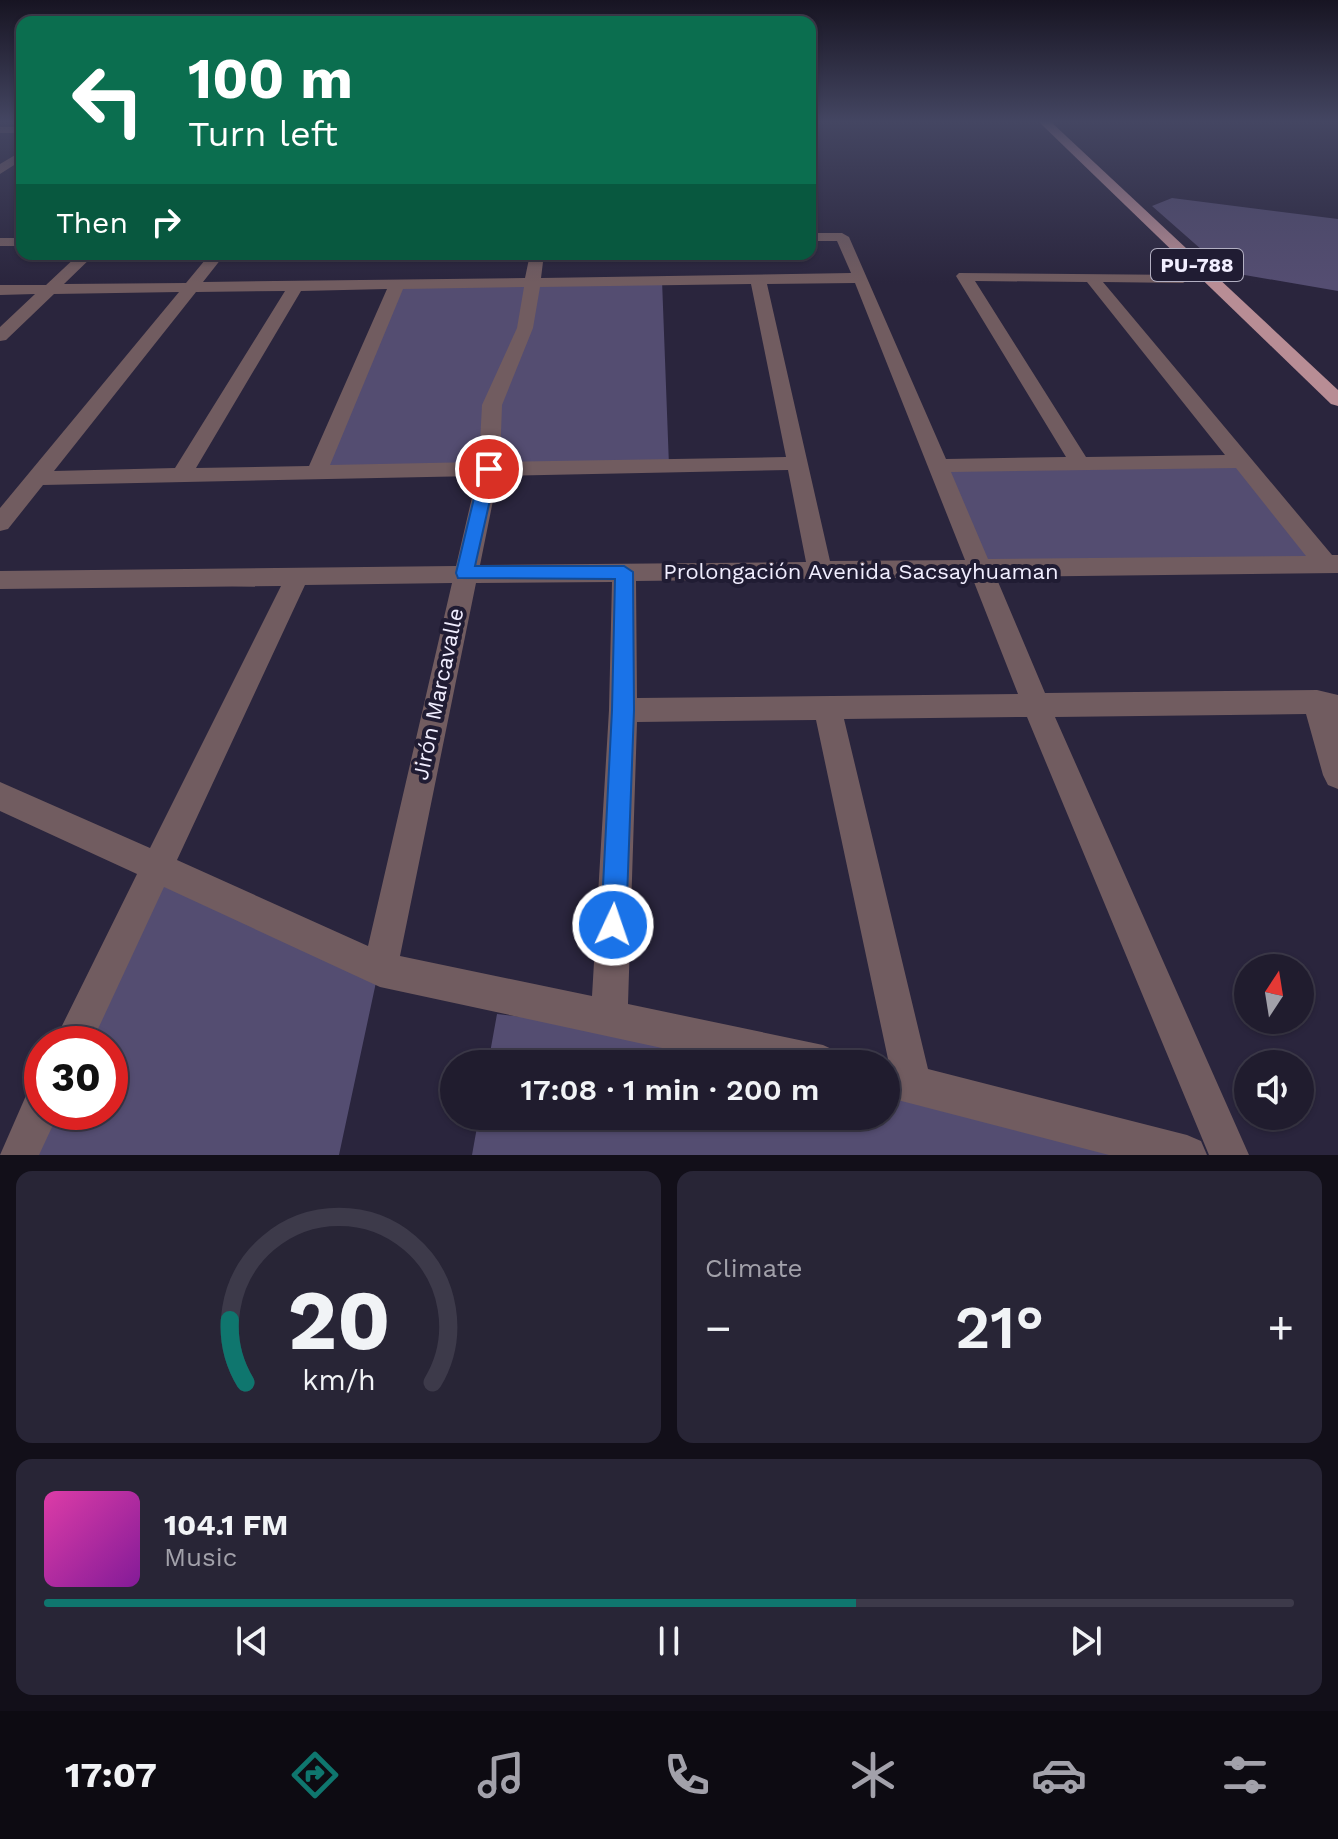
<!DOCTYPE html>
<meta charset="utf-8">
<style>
:root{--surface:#201c2e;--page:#282536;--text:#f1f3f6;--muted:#a2a1aa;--line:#3d3a4a;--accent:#0f766e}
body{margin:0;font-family:"Work Sans",sans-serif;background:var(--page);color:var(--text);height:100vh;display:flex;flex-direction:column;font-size:30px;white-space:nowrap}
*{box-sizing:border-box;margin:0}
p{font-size:26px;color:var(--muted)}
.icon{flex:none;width:44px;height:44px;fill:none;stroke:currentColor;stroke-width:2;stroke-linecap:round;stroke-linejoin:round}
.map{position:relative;height:1155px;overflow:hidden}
.sheet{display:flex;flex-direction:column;gap:16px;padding:16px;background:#120f19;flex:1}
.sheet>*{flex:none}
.hud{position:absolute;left:16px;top:16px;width:800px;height:244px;border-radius:16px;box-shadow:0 2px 6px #0004,0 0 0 2px var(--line);background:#0b6e4f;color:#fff;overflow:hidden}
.needle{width:52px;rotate:12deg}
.tools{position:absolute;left:1234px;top:954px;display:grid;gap:16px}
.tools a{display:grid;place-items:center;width:80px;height:80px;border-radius:50%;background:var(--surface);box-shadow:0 2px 6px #0004,0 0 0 2px var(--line);font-size:40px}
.speed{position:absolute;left:24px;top:1026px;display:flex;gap:16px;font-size:40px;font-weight:700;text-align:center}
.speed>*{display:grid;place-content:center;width:104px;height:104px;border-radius:50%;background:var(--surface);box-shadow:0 2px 6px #0004,0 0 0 2px var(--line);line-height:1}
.speed .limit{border:12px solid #d22;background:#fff;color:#111}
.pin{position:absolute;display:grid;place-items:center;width:68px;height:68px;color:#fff;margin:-34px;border:4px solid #fff;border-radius:50%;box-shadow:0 2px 8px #0007}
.me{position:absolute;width:88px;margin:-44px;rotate:3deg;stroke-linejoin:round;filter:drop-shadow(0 0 6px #0008)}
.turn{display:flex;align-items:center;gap:28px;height:168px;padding:0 40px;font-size:36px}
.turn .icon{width:104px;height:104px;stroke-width:2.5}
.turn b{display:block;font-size:56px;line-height:68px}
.then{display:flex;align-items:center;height:76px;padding:0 40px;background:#0003;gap:16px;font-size:30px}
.big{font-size:60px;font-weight:600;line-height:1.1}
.sheet .widget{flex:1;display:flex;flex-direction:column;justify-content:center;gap:12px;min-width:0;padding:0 28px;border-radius:16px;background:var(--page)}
.sheet .dial{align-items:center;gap:0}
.dial svg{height:208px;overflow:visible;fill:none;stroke:var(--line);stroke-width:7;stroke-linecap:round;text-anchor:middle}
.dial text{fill:var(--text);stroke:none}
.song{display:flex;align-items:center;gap:24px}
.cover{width:96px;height:96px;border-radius:12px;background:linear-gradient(135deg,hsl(320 70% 55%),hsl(290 70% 35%))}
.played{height:8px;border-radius:4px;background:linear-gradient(90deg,var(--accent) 65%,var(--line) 65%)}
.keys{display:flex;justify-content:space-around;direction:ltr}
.heat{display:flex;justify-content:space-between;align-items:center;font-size:44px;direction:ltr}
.sheet .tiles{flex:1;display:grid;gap:16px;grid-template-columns:1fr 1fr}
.widget:last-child{grid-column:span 2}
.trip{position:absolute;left:440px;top:1050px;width:460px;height:80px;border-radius:40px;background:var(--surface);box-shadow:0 2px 6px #0004,0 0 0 2px var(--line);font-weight:600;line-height:80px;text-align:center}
.tab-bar{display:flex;height:128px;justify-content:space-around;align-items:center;background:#0d0b12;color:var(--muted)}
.tab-bar .icon{width:56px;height:56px}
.tab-bar .current{color:var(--accent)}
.tab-bar b{font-size:36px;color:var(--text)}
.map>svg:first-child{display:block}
.green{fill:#544d71}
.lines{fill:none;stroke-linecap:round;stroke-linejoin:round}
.minor{fill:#715c60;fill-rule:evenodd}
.major{fill:#b88d95;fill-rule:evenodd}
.route{fill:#1a73e8;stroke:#114b97;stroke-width:2}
.labels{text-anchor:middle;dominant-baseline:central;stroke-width:8;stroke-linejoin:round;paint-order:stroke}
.shield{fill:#201c33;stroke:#b2afc2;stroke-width:2}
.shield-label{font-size:20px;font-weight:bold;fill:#f1eeff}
.street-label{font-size:22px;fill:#f1eeff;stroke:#201c33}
</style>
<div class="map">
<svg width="1338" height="1155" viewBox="0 0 1338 1155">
<rect width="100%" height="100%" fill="#2a253d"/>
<path class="green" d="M1172,198l166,21v72l-111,-19 -75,-66z
M662,280l7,186 -353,7 82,-190z
M1241,461l85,103 -347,7 -42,-105z
M157,871l221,102 -39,182h-317l20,-43h68v-68h-35z
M497,1014l117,14 154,36h-280z
M886,1092l268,63h-682l7,-39h407z"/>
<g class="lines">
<path class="minor" d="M0,127h22v6h-22z
M22,151v9l-22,14v-10z
M810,233h32l7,4 97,222 120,-2 -110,-181 3,-3 229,2 3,3 -8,5 -80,-1 229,273h6v18l-342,4 49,116 272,-3 21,5v94l-10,-4 -5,-10 -17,-61 -251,3 194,438h-40l-182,-438 -183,2 84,350 259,66 14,6 6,14h-98l-223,-58v-33h-12l14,-5 -72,-339 -179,2 -9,282 195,41 13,6 6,13h-106l-356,-77 -216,-100 -73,157h-38l84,-170 -137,-63v-29l150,66 131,-262 -281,3v-18l456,-5 21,-90 -434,9 -35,44 -8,2v-23l179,-216 -125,2 -48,46 -6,1v-14l35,-33 -35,1v-10h46l33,-31h16l-31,30 122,-1 24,-29h15l-22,28 322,-4 5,-24h14l-3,24 310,-5 -14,-32h-27zM975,281l112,1 138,173 -139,2zM855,283l110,277 -135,1 -63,-277zM751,284l35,173 -286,5 2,-57 31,-77 7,-41zM524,287l-7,41 -35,77 -3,57 -149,3 73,-176zM387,289l-78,177 -113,2 105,-177zM285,291l-110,177 -121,3 142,-179zM1236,468l70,88 -318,3 -37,-87zM788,470l18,92 -326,3 18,-89zM972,577l46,117 -381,4 -1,-117zM612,582l-3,128 -17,286 -192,-40 76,-373zM452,583l-84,363 -191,-86 128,-275z
M0,238h22v8h-22z
M42,1086v26h17l-20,43h-39l28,-64z"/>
<path class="major" d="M1038,121h12l288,269v16l-7,-2z"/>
</g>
<linearGradient id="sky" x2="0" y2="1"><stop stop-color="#171422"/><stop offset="0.43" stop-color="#444662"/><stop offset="1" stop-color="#444662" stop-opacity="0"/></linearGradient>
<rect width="1338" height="283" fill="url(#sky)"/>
<path class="route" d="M489,464l8,5 -22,97h149l9,6 1,138 -8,215 -4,9 -9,4 -9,-4 -3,-9 11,-215 3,-131 -157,-1 -2,-5 25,-104z"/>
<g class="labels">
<rect class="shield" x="1151" y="249" width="92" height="32" rx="6"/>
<g class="shield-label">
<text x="1197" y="265">PU-788</text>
</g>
<g class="street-label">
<text x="861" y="571">Prolongación Avenida Sacsayhuaman</text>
<text transform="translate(438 694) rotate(-78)">Jirón Marcavalle</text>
</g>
</g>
</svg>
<div class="tools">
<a><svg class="needle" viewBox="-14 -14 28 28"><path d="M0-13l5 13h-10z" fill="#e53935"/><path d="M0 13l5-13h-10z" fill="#a2a1aa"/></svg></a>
<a><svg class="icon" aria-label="sound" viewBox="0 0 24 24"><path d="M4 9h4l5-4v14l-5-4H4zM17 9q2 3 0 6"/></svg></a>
</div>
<div class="speed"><div class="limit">30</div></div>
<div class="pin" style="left:489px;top:469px;background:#d93025"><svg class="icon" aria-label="arrive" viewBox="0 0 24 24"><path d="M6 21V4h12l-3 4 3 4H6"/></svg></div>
<svg class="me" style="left:613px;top:925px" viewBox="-20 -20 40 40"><circle r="17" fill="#1a73e8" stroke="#fff" stroke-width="3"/><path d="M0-11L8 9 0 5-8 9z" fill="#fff"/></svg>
<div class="trip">17:08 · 1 min · 200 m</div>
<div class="hud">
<div class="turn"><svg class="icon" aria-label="left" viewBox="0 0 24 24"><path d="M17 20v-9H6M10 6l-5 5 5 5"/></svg><div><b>100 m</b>Turn left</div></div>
<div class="then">Then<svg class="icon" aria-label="right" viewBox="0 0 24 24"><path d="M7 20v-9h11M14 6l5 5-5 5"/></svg></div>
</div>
</div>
<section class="sheet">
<div class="tiles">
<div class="widget dial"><svg viewBox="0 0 100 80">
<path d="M14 69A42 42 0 1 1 86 69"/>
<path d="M14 69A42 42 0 0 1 8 45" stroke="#0f766e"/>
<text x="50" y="56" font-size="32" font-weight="700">20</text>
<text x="50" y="72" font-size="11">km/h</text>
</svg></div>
<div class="widget"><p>Climate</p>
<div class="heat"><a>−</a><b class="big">21°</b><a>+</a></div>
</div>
<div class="widget">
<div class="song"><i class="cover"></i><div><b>104.1 FM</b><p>Music</p></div></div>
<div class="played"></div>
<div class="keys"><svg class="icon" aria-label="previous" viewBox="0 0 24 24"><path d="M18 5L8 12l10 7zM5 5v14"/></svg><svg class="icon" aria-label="pause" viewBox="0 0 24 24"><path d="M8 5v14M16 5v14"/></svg><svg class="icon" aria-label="next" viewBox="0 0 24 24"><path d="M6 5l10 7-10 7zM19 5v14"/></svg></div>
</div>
</div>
</section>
<nav class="tab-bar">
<b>17:07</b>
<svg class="icon current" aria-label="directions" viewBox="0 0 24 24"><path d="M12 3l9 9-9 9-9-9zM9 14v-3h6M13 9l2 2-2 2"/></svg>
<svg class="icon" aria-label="music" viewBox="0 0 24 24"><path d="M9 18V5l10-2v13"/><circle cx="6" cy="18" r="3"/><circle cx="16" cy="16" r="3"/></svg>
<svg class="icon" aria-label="phone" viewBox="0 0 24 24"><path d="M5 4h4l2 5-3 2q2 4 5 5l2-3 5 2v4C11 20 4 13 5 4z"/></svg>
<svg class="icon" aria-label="climate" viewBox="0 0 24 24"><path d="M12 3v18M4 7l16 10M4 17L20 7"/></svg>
<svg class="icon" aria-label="car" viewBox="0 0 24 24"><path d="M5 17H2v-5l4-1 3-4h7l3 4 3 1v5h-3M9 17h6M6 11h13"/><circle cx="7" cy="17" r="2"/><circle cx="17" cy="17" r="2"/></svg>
<svg class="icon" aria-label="filters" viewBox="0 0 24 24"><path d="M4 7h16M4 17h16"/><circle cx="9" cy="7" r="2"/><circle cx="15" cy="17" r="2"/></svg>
</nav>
